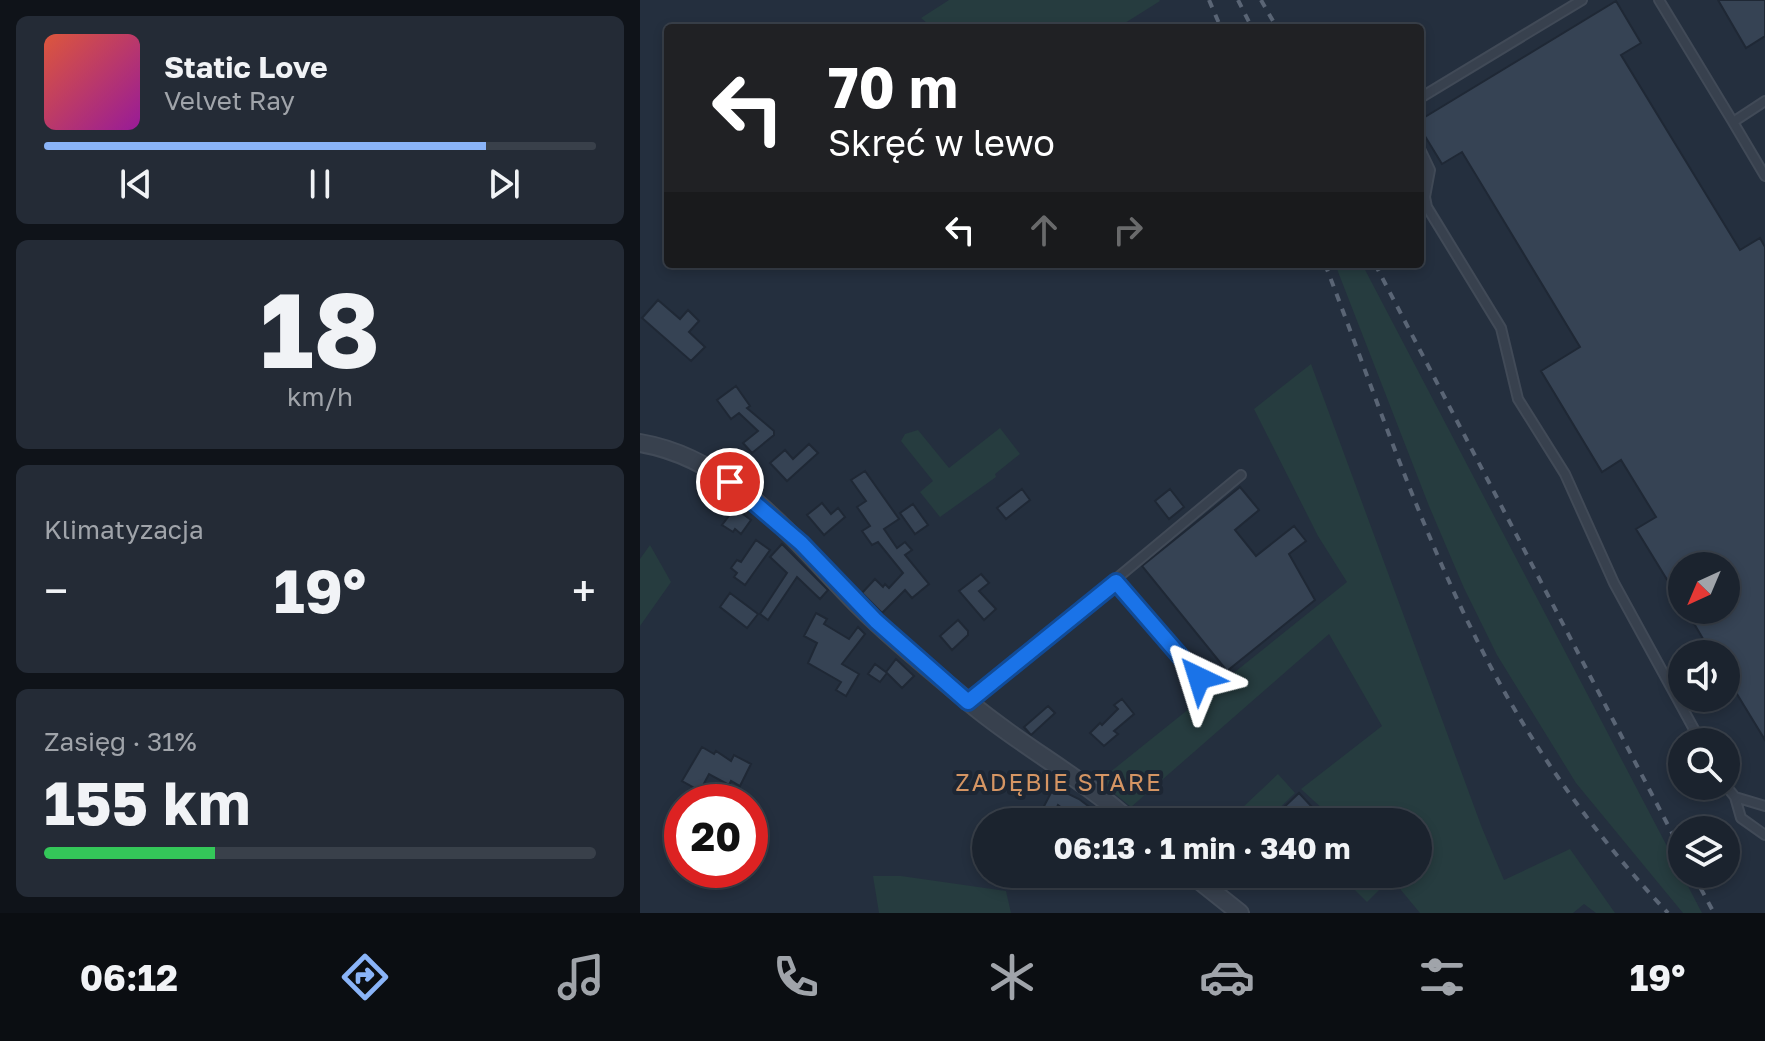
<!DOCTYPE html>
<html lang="pl">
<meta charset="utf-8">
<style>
:root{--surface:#1b232e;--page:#242b36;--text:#f1f3f6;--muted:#a0a4aa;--line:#39404a;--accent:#8ab4f8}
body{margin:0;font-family:"Golos Text",sans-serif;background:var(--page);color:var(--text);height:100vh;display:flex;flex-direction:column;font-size:30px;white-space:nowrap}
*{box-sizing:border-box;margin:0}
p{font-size:26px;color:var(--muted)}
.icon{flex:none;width:44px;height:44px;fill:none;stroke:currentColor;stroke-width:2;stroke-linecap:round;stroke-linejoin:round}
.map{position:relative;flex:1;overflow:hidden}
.side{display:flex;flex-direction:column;gap:16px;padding:16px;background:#0f1319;width:640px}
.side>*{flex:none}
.hud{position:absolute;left:24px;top:24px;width:760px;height:244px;border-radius:8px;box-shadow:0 4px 12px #0003,0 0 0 2px var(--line);background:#202124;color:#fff;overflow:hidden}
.needle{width:52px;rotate:224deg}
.buttons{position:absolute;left:1028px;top:552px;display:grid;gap:16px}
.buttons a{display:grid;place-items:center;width:72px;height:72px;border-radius:50%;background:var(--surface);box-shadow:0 4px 12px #0003,0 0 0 2px var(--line);font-size:40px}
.speed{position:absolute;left:24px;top:784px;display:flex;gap:16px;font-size:40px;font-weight:700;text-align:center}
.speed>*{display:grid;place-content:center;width:104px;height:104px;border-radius:50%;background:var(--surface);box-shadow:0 4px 12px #0003,0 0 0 2px var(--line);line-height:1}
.speed .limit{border:12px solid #d22;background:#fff;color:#111}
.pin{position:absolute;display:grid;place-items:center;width:68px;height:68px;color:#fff;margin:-34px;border:4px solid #fff;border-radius:50%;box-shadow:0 2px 8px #0007}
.me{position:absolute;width:88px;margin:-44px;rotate:319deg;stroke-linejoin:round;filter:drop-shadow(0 0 6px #0008)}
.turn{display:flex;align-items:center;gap:28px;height:168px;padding:0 32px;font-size:36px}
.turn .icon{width:104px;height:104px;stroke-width:2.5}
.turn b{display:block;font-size:56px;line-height:68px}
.lanes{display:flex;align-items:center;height:76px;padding:0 32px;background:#0003;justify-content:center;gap:40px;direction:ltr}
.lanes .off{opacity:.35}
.big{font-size:60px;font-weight:700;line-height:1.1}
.side .widget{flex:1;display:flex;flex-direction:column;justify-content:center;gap:12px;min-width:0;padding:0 28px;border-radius:12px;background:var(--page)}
.side .dial{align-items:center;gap:0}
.dial b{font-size:104px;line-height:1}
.song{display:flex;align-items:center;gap:24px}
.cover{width:96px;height:96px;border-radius:12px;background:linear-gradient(135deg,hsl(10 70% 55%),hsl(300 70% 35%))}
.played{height:8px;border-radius:4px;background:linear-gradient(90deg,var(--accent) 80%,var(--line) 80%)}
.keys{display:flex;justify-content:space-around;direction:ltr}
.heat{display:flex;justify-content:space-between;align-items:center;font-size:44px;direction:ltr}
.charge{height:12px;border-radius:6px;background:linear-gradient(90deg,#34c759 31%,var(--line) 0)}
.trip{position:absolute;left:332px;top:808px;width:460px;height:80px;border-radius:40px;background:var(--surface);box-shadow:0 4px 12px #0003,0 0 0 2px var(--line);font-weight:700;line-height:80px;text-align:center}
.menu{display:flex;height:128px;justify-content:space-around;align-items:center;background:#0b0e12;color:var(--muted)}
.menu .icon{width:56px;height:56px}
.menu .selected{color:var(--accent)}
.menu b{font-size:36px;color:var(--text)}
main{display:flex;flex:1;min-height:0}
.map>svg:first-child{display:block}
.green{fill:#263c3f}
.building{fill:#364354;stroke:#1f2835;stroke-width:2}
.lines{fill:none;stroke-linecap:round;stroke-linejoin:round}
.lane-casing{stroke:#414a57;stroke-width:12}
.street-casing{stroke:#414a57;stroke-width:20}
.lane{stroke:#38414e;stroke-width:8}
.street{stroke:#38414e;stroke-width:16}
.rail{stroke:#5a6575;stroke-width:4;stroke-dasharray:8 8;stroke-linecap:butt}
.route-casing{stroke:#114b97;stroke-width:20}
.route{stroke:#1a73e8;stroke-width:14}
.labels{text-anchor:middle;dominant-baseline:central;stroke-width:8;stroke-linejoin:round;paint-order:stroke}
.neighbourhood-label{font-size:24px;letter-spacing:2px;fill:#d59563;stroke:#1d2633}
</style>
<main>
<section class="side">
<div class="widget">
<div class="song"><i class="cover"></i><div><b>Static Love</b><p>Velvet Ray</p></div></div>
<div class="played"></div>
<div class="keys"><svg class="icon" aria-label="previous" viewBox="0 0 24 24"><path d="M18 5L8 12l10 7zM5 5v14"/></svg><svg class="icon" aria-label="pause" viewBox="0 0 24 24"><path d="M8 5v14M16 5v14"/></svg><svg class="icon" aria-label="next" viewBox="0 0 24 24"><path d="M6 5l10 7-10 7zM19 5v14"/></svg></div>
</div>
<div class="widget dial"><b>18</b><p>km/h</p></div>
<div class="widget"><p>Klimatyzacja</p>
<div class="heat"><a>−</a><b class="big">19°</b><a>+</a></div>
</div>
<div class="widget"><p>Zasięg · 31%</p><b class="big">155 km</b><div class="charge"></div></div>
</section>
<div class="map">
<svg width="1125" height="913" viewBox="0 0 1125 913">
<rect width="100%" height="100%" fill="#242f3e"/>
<path class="green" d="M309,0h210l1,1 -43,27h-184l-12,-10z
M695,264h27l340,649h-19l-107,-130 -79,-128 -33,-67 -35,-82z
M671,364l171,464 22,52 66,-31 45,64h-19l-12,-9 -11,9h-153l-29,-35 -24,24 -28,-28h79v-52h-81l-36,-33 81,-63 -53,-92 -198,173 -32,-26 248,-199 -29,-46 -64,-127z
M360,428l20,26 -25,20 1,3 -56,40 -20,-25 13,-11 -32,-40 4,-7 13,-4 31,38z
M10,545l21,37 -31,44v-67z
M638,774l17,19 -30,29h-9l-14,-14z
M233,876h28l105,15 5,22h-132z"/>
<path class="building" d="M1078,0h47v36l-19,12z
M976,1l25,42 -20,12 119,195 20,-12 5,9v493l-39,-64v-22h-14l-26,-44h40v-44h-44v38l-46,-75 20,-12 -35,-57 -19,12 -61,-101 39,-24 -118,-195 -20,12 -22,-36v-8z
M18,300l22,19 8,-9 11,11 -10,11 16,15 -14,14 -49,-43z
M96,386l14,20 -3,2 27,23v4l-22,18 -9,-10 15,-12 -19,-18 -8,6 -14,-19z
M169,444l9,9 -31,28 -17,-18 15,-13 8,9z
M225,471l34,48 -15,10 13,19 8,-6 7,8 -7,5 24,29 -17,14 -7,-8 -23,23 -20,-20 13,-14 8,8 2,-3 4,4 14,-15 -25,-31 -6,3 -10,-14 8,-5 -13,-19 9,-6 -15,-21z
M600,487l19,23 -24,20 21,26 38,-30 12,15 -17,13 26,46 -88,71 -85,-105z
M382,489l8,11 -24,19 -9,-11z
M530,489l14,18 -15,12 -14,-18z
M182,503l9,11 7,-6 7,9 -21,18 -17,-20z
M273,504l15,21 -13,9 -15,-21z
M95,508l16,12 -10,14 -6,-5 -2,3 -11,-7z
M116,540l14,10 -25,35 -11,-8 3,-4 -6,-5 6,-8 4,2z
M142,544l46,46 -8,9 -23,-22 -29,43 -8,-6 27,-41 -17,-16z
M341,574l8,9 -10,8 17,18 -12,11 -25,-29z
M90,593l28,21 -11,14 -27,-21z
M176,613l11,6 -3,5 25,15 9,-12 7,7 -23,30 17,10 -13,22 -10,-6 5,-8 -33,-19 9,-20 -13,-7z
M318,620l10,11v4l-16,15 -12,-14z
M256,659l18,17 -12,12 -15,-15 -7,9 -12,-8 7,-10 11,8z
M482,699l12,15 -20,17 4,3 -14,12 -14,-13 10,-10 2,2 16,-16 -4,-4z
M408,706l7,7 -24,22 -7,-8z
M62,747l12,7 2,-3 15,10 3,-6 17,9 -11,22 -9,-5 -2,4 -20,-11 -9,17 -18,-10z
M414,787l25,12 21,16 -6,7h-14l-22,-17 -5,10 -11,-5z
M659,793l27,29h-25l-7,-7 -5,5 -9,-9z"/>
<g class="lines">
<g class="lane-casing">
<path id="lane" d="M1019,0l74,122 32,-21
M780,98l162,-98
M1093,122l32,54
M780,149l10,21 -5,27 2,10 74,121 17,71 47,75 49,109 87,159
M476,582l83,96
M328,702l273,-227
M1086,786l9,11 6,21 24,17
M1095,797l30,9"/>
</g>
<g class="street-casing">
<path id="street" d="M0,443c95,16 156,100 220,164 34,34 73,65 110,96 51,43 111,74 161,119
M551,874l49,39"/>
</g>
<use href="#lane" class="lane"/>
<use href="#street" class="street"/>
<path class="rail" d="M569,0l12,28
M598,0l14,28
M621,0l16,28
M685,264c53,137 99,279 169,409 47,87 106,168 174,240
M735,264l307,588
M1053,874l21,39"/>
</g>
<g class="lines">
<g class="route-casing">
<path id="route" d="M90,482l71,61 75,78 92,81 148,-120 83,96"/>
</g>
<use href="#route" class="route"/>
</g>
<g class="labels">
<g class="neighbourhood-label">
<text x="419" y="781">ZADĘBIE STARE</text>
</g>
</g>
</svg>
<div class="buttons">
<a><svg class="needle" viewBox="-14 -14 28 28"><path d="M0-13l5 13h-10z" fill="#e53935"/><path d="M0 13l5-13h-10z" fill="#a0a4aa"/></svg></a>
<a><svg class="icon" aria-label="sound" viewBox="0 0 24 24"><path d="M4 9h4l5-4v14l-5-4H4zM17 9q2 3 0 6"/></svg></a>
<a><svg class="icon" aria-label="search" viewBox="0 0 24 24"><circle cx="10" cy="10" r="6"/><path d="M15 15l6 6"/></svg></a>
<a><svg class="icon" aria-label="layers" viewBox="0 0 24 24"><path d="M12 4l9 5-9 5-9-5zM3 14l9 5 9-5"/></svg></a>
</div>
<div class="speed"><div class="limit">20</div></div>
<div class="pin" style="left:90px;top:482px;background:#d93025"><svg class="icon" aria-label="arrive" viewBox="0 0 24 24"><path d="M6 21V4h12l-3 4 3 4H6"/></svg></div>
<svg class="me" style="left:559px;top:678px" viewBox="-20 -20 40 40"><path d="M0-17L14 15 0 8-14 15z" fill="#1a73e8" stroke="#fff" stroke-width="4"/></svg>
<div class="trip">06:13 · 1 min · 340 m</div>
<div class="hud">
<div class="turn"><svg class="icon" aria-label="left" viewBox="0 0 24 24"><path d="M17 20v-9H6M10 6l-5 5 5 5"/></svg><div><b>70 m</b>Skręć w lewo</div></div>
<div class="lanes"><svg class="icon" aria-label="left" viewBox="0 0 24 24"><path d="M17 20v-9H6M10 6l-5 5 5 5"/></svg><svg class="icon off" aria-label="ahead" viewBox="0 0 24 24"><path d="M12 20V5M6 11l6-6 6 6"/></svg><svg class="icon off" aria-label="right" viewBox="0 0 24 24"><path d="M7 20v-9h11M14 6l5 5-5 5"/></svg></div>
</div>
</div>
</main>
<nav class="menu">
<b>06:12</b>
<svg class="icon selected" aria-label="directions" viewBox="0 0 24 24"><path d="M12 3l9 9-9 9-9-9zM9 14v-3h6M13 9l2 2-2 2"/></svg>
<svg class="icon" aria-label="music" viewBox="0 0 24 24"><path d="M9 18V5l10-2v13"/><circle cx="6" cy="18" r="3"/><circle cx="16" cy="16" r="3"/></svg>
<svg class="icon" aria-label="phone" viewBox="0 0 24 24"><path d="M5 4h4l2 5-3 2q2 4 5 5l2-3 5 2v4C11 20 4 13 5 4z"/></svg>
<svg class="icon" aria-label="climate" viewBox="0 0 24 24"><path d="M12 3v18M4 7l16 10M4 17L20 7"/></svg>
<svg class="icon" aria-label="car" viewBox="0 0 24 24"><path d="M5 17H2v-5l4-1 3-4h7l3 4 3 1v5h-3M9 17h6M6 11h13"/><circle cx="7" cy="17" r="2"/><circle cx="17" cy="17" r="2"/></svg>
<svg class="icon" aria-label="filters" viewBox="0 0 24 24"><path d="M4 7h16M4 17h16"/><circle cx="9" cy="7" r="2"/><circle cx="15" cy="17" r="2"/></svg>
<b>19°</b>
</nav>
